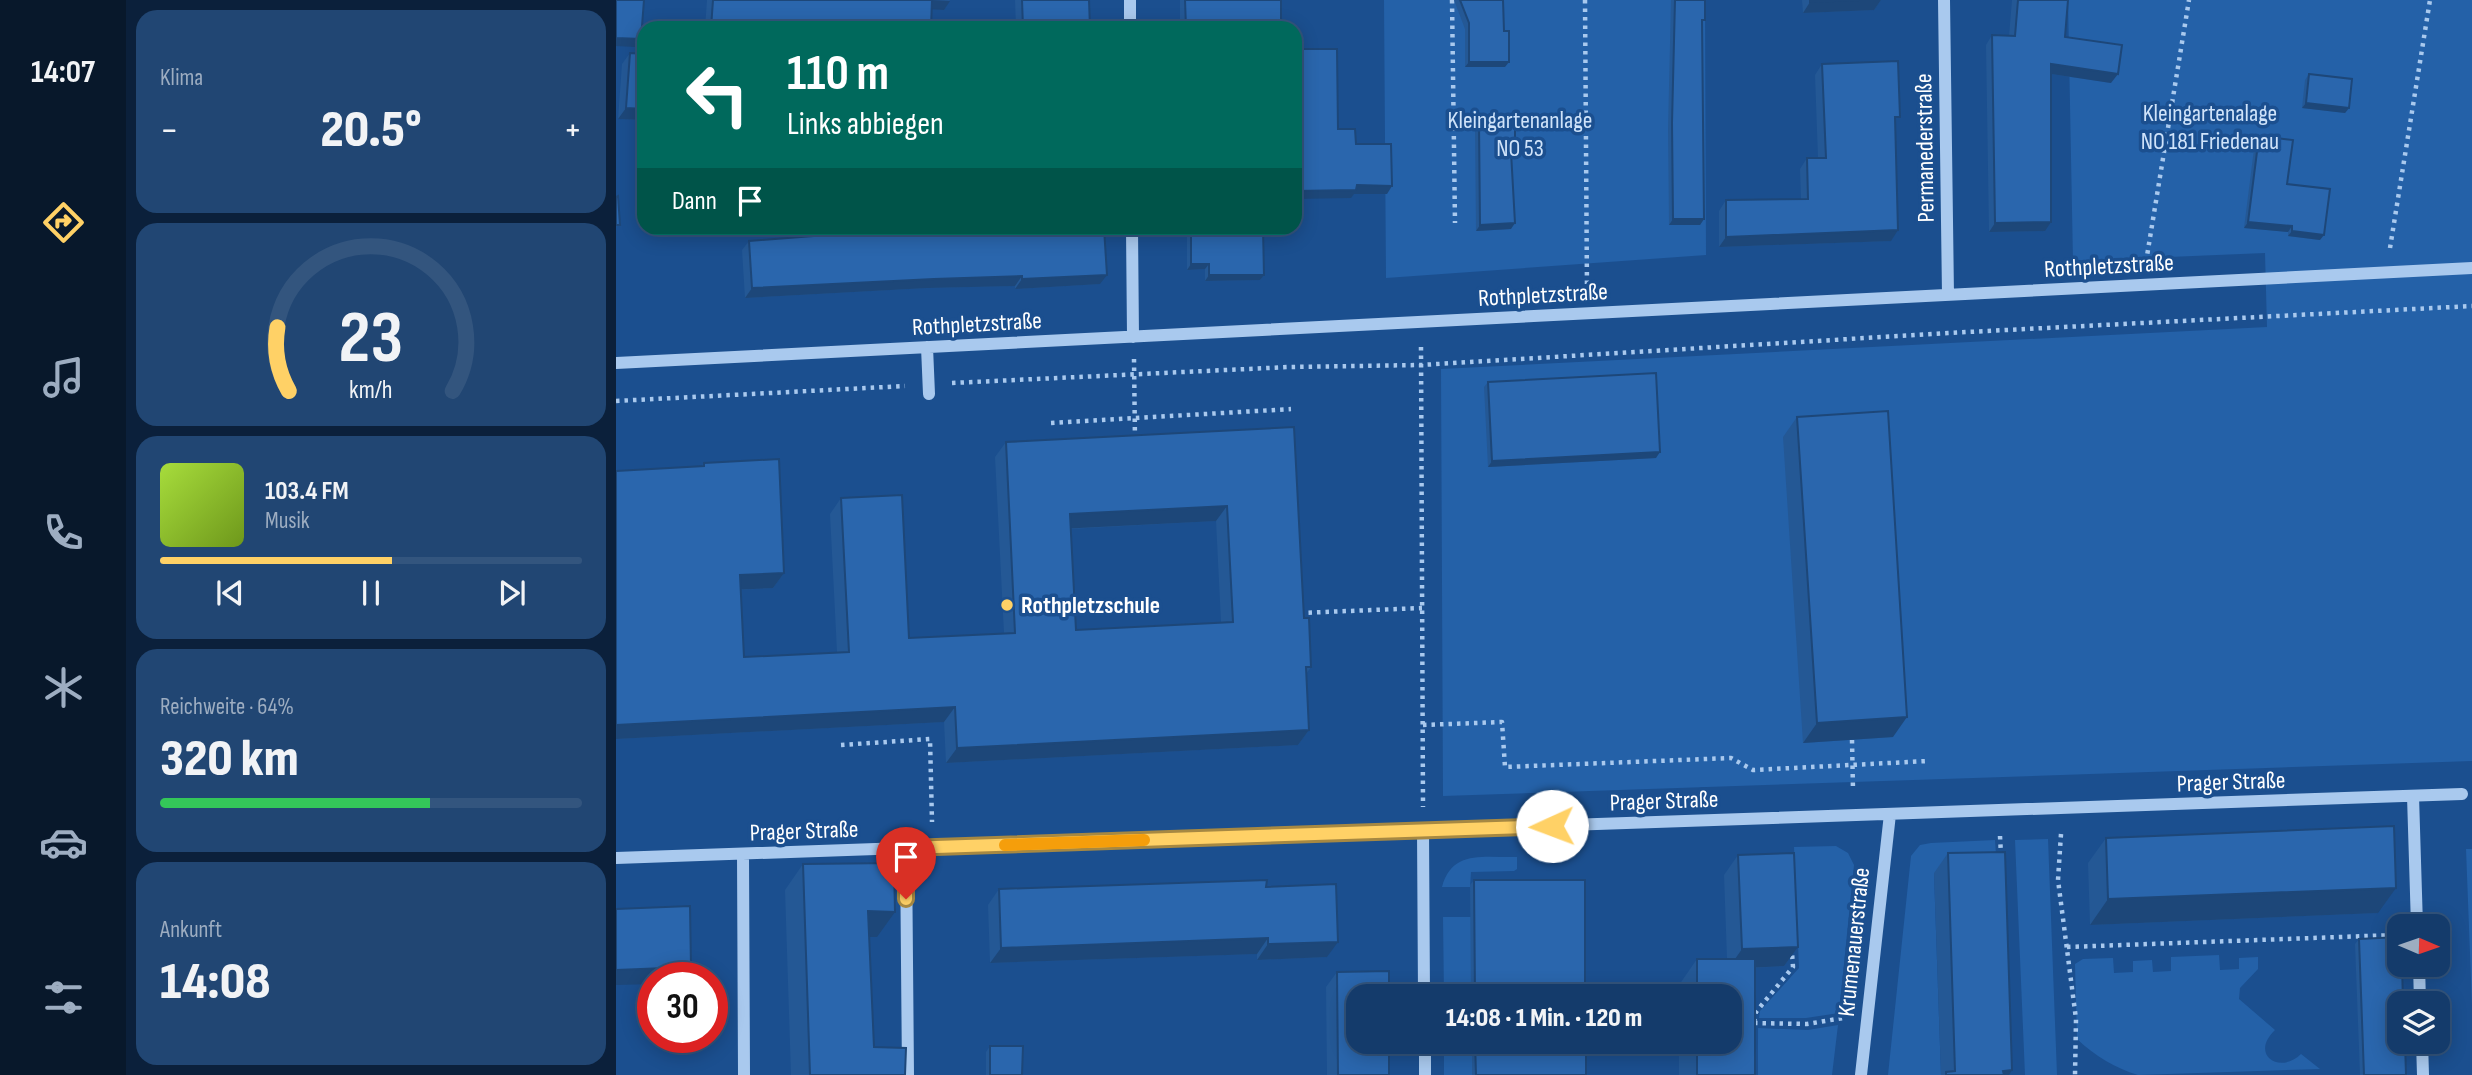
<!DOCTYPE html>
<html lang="de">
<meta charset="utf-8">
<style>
:root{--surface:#143b6b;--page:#214673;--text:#f1f3f6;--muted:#9dadc1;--line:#33557e;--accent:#ffd166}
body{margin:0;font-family:"Sofia Sans Condensed",sans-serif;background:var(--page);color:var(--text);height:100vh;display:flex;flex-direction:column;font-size:26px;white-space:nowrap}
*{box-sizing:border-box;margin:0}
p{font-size:23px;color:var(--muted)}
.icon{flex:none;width:38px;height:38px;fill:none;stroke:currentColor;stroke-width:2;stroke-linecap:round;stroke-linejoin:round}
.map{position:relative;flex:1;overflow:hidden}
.sheet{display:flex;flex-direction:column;gap:10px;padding:10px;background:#0b203b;width:490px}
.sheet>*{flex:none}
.hud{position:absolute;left:21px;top:21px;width:665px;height:214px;border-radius:21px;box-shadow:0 4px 18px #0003,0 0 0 2px var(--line);background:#00695c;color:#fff;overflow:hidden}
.needle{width:46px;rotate:92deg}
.controls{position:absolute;left:1771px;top:914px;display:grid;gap:14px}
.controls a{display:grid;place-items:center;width:63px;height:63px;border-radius:14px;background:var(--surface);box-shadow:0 4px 18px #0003,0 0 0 2px var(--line);font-size:35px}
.speed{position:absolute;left:21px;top:962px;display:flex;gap:14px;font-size:35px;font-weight:700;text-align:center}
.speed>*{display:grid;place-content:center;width:91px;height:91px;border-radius:50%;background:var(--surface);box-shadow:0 4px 18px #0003,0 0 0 2px var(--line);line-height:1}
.speed .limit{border:10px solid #d22;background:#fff;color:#111}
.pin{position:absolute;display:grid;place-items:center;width:60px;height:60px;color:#fff;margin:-72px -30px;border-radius:50% 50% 50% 0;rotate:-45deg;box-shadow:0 0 7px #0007}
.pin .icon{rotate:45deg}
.me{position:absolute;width:77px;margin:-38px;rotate:268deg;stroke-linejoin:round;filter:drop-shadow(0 0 5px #0008)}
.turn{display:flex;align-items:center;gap:24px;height:147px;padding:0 35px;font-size:32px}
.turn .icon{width:91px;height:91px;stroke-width:2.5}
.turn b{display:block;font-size:49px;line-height:60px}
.then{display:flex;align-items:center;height:66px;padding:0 35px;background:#0003;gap:14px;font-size:26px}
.big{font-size:52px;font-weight:800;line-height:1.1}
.sheet .widget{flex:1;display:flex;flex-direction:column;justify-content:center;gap:10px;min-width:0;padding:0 24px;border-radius:21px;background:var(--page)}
.sheet .dial{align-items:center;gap:0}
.dial svg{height:182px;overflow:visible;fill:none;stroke:var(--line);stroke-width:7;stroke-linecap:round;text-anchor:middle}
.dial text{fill:var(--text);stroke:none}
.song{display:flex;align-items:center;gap:21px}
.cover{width:84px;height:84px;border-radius:10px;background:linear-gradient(135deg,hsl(80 70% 55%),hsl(80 70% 35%))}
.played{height:7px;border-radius:4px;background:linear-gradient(90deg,var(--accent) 55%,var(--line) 55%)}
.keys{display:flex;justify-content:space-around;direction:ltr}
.heat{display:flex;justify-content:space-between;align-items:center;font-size:38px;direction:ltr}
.charge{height:10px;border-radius:5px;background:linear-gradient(90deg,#34c759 64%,var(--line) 0)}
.trip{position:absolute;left:730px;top:984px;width:396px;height:70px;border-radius:21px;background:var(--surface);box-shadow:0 4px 18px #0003,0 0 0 2px var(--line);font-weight:800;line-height:70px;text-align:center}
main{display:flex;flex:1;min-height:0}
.dock{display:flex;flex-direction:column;width:126px;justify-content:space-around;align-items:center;background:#08182b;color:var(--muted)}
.dock .icon{width:49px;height:49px}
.dock .selected{color:var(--accent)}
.dock b{font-size:32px;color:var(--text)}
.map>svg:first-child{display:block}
.green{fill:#2461a8}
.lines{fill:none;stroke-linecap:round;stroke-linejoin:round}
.path{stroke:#a9c9ee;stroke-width:4.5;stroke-dasharray:3.5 5;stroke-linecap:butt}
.minor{stroke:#a9c9ee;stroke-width:12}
.wall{fill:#245895;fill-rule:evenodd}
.shaded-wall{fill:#1d4779}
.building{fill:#2a66ad;stroke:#1d4779;stroke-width:2;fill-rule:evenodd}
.route-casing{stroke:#a68842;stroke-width:18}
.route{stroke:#ffd166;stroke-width:12}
.slow{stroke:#f59e0b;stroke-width:12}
.poi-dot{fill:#ffd166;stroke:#1b4f8f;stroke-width:2.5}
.labels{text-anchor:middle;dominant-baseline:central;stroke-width:7;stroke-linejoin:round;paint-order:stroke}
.park-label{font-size:24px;fill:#cfe3fa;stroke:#1b4f8f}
.street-label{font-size:24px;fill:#fff;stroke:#1b4f8f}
.poi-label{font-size:24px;font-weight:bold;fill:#fff;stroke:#1b4f8f;text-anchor:start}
</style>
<main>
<nav class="dock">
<b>14:07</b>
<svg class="icon selected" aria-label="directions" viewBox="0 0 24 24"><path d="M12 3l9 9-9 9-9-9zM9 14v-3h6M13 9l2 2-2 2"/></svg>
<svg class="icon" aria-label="music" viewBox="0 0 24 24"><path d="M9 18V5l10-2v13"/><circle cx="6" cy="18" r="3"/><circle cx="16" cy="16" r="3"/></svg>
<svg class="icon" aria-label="phone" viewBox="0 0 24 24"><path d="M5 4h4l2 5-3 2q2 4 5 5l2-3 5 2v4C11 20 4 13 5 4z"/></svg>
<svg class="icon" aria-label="climate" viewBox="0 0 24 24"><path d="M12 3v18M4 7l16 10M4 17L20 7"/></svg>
<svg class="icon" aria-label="car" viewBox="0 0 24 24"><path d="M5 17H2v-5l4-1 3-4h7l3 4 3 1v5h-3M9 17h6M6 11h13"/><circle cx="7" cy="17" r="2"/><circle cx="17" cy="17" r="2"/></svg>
<svg class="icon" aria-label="filters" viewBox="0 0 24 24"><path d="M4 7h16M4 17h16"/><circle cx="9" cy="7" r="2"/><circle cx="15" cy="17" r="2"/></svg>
</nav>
<section class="sheet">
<div class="widget"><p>Klima</p>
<div class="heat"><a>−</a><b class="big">20.5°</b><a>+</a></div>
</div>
<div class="widget dial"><svg viewBox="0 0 100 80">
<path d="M14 69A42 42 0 1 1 86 69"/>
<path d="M14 69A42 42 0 0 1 9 41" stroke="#ffd166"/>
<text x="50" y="56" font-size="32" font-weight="700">23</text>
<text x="50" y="72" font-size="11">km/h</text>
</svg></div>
<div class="widget">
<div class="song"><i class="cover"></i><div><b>103.4 FM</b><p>Musik</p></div></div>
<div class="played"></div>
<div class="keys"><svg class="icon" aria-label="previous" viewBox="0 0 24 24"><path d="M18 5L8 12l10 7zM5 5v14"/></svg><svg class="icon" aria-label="pause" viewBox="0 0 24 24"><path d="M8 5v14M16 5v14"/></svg><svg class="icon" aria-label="next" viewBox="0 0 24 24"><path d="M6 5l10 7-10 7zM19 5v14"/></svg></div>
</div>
<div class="widget"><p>Reichweite · 64%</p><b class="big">320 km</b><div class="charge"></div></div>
<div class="widget"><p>Ankunft</p><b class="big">14:08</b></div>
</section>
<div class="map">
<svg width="1856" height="1075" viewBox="0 0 1856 1075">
<rect width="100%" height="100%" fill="#1b4f8f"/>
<path class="green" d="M768,0h321l1,255 -320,23z
M1452,0h404v761l-1029,35 -2,-427 826,-42 -2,-74 -192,8z
M1432,839l9,236h-32l-10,-235z
M1379,840l2,30 -63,4 7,201h-53l23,-219 9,-11 11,-2z
M1220,846l12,7 6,12 -15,148 -33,5h-47l1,-7 39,-43 -5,-121z
M1850,849h6v157z
M901,857v12l-3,2 -43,1 -1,15h-28c10,-38 43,-29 75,-30z
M827,917h28v79h-27z
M1603,955l1,15 19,-1v-11l19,-1v12l-18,19 -1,11 36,31c-26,25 5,45 26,24l19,15 -182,6c-23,-7 -43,-19 -61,-36l-2,-75 8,-5 30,-1 1,15 19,-1v-11l19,-1 1,12 18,-1v-14z
M1222,1025l-6,50h-74v-47l50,2z
M828,1041h28v34h-28z"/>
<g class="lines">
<path class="path" d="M836,0l3,223
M969,0l2,290
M1774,248l40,-248
M1530,262l43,-262
M805,347l2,460
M518,359l1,82
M336,383l337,-16 132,-2 527,-32 524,-27
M0,401l289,-15
M435,423l240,-14
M684,613l122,-5
M807,725l79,-3 3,45 226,-9 22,12 175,-9
M1236,740l1,50
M225,745l89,-6 2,83
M1445,834l-3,46 18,139 -1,56
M1384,836l1,19
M1451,947l328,-12
M1138,1022l2,-10 37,-45 -1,-14
M1138,1023l53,1 36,-6"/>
<path class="minor" d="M514,0v28
M1328,0l4,295
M516,228l1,109
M311,347l2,47
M0,363l1856,-95
M1797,796l4,130
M807,830l1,166
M290,848l2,227
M127,854l1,221
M0,858l1846,-64
M1803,964l1,39
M809,1041v34
M1806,1041l1,34
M1245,1075l29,-261"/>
</g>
<path class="wall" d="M91,0h243l-6,10 -12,-1 -1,19h-226z
M399,0h74l1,28h-74z
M564,0h101v28h-101z
M838,0h49l2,67h-40v-38z
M1055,0h34l-3,25 2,194 -4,6h-31l-1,-96z
M1186,0h79l-7,10 -71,3z
M1396,0h56l-3,37 46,46 -60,-9 -6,157 -56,1 -3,-187 6,-10 17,1z
M14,53l14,1v66l-26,-1 4,-55z
M1206,64l73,60 -4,117 -172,6v-36l7,-11 75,-1 -1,-30 7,-11h11l-3,-83z
M1693,74l40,34 -4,5 -43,-5 3,-28z
M863,124l32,105 -35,2 -1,-101z
M1643,136l28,48 33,56 -32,-4v-4l-44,-4 11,-87z
M190,228h298l-4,56 -85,5v-3l-88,2 -182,10 -3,-48 7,-9 57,-4z
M575,228l73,47 -4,5 -55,1v-12l-18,1v-36z
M872,382l168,76 -168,9 -4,-80z
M1181,417l96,320 -90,6 -20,-306z
M678,427l10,191 7,49 -5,7 3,56 -11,15 -352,18 -2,-41 -328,17v-268l85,-4 3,-4 80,110 -11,15 -33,2 4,67 93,-5 -7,-138 11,-16 68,140 95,-5 -9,-176 11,-15zM600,521l5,101 -145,8 -6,-101z
M1490,838l272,75 -288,12 -2,-62z
M1332,853l61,222h-68l-7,-202z
M1122,855l60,92 -14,19 -29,2v107h-76v-34h50v-45h-50v-11l18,-26h30l-3,-84z
M187,864l74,73h-8l5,110 31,28h-114l-6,-185z
M858,880l111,116h-114l-1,-111z
M650,887l61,70 -70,3v-6l-267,9 -2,-58 11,-16z
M1743,939l47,136h-46l-5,-131z
M721,972l52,103h-62l-1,-88z
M856,1041h114v34h-114z
M374,1046l32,29h-36v-23z"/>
<path class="shaded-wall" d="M316,0l18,1 -6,9 -18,-1z
M1243,0h22l-7,10 -71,3 7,-11z
M0,38l25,1 -6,8 -19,-1z
M853,62h40l-4,5h-40z
M1435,64l67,10 -7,9 -66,-10z
M1690,103l43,5 -4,5 -43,-5z
M10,108l18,1v11l-26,-1z
M741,185l35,1 -5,8h-33l-3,4 -56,1v-8z
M1057,219h31l-4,6h-31z
M1435,222l-6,9 -56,1 6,-9z
M1632,222l44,4 -4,6 -44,-4z
M899,223l-4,6 -35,2 4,-6z
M1282,230l-7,11 -172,6 7,-10z
M1676,231l32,4 -4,5 -32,-4z
M575,264h18l-4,5 -18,1z
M491,275l-7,9 -85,5 7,-10z
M593,275h55l-4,5 -55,1z
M406,276l-7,10 -88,2 -182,10 7,-10 182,-9z
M1044,452l-4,6 -168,9 4,-6z
M611,506l-11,15 -157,8 11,-15z
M168,573l-11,15 -44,2 11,-15z
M339,707l-11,15 -328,17v-14z
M1291,717l-14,20 -90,6 14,-20z
M693,730l-11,15 -352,18 11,-15z
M1780,888l-18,25 -288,12 18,-26z
M252,911l27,1 -18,25h-27z
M652,938l-11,16 -267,9 11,-15z
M722,942l-11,15 -70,3 11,-16z
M1182,947l-14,19 -56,3 14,-20z
M75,967l-7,11h-31v6l-37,1v-15z
M1396,1070l-3,5h-9l3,-4z"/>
<path class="building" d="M0,0h28l-3,39 -25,-1z
M97,0h219l-1,28h-220z
M406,0h67l1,28h-67z
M569,0h96v28h-95z
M844,0h43l1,31h5v31h-40v-39z
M1059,0h30v20h-3l2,199h-31l-1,-96z
M1194,0h49l-49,2z
M1402,0h50l-3,37 57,8 -4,29 -67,-10v158l-56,1 -3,-188 23,1z
M679,49h42l1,80h17l1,15h35l1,42 -35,-1 -1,5 -61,1z
M14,53l14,1v55l-18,-1z
M1282,61l2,56h-5l3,113 -172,7v-37l82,-1 -1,-41h19l-4,-94z
M1693,74l43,5 -3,29 -43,-5z
M863,124h36v28h-4l4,71 -35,2z
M1643,136l34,4 -6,44 43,5 -6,46 -32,-4v-5l-44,-4z
M2,196l2,29h-4v-28z
M197,228h291l3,47 -85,4v-3l-88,3 -182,9 -3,-47 64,-5z
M575,228h72l1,47h-55v-11h-18z
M1040,373l4,79 -168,9 -4,-79z
M1272,411l19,306 -90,6 -20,-306z
M678,427l10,191h5l2,49h-5l3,63 -352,18 -2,-41 -339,18v-254l88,-5v-3l75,-4 5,114 -44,2 4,82 105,-5 -8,-154 61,-3 7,143 106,-5 -9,-191zM611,506l6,116 -157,8 -6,-116z
M1778,826l2,62 -288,11 -2,-61z
M1389,852l7,218 -9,1 1,4h-58v-3l9,-1 -7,-218z
M1178,853l4,94 -56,2 -4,-94z
M278,863l1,49 -27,-1 6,136 32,1 -1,27h-95l-7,-211z
M651,880l-1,7 70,-3 2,58 -70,2v-6l-267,10 -2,-59z
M858,880h111v116h-110z
M74,906l1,61 -75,3v-61z
M1783,937v27h3l1,39h-4v38h6l1,34h-42l-5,-136z
M1081,959h58v116h-58v-34h32v-45h-32z
M773,971v25h-31v45h31v34h-51l-1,-103z
M859,1041h111v34h-110z
M374,1046h33l-1,29h-32z"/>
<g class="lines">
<g class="route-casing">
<path id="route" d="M290,899v-51l646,-22"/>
</g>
<use href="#route" class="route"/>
<path class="slow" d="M389,845l139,-5"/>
</g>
<circle class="poi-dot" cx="391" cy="605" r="7"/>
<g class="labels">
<g class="park-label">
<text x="1594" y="113">Kleingartenalage<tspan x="1594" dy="28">NO 181 Friedenau</tspan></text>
<text x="904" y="120">Kleingartenanlage<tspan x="904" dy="28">NO 53</tspan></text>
</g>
<g class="street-label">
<text transform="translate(1309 148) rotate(-91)">Permanederstraße</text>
<text transform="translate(1493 266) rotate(-3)">Rothpletzstraße</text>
<text transform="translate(927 295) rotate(-3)">Rothpletzstraße</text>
<text transform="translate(361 324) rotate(-3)">Rothpletzstraße</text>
<text transform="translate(1615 782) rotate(-2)">Prager Straße</text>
<text transform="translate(1048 801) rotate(-2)">Prager Straße</text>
<text transform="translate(188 831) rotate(-2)">Prager Straße</text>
<text transform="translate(1238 942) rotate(-84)">Krumenauerstraße</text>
</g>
<g class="poi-label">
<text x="405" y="605">Rothpletzschule</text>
</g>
</g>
</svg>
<div class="controls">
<a><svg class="needle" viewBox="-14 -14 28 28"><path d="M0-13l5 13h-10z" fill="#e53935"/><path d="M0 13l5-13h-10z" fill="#9dadc1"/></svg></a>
<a><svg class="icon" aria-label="layers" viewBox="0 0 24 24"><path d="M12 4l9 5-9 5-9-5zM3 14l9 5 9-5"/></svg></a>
</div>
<div class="speed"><div class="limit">30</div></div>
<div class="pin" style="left:290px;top:899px;background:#d93025"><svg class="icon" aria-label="arrive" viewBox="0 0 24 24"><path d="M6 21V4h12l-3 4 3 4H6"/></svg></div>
<svg class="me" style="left:936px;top:826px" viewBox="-20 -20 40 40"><circle r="19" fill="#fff"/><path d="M0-13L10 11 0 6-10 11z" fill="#ffd166"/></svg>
<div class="trip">14:08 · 1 Min. · 120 m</div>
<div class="hud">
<div class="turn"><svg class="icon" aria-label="left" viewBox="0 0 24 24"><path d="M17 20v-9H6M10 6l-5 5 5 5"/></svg><div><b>110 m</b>Links abbiegen</div></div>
<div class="then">Dann<svg class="icon" aria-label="arrive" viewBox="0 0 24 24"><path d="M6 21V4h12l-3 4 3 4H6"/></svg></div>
</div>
</div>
</main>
